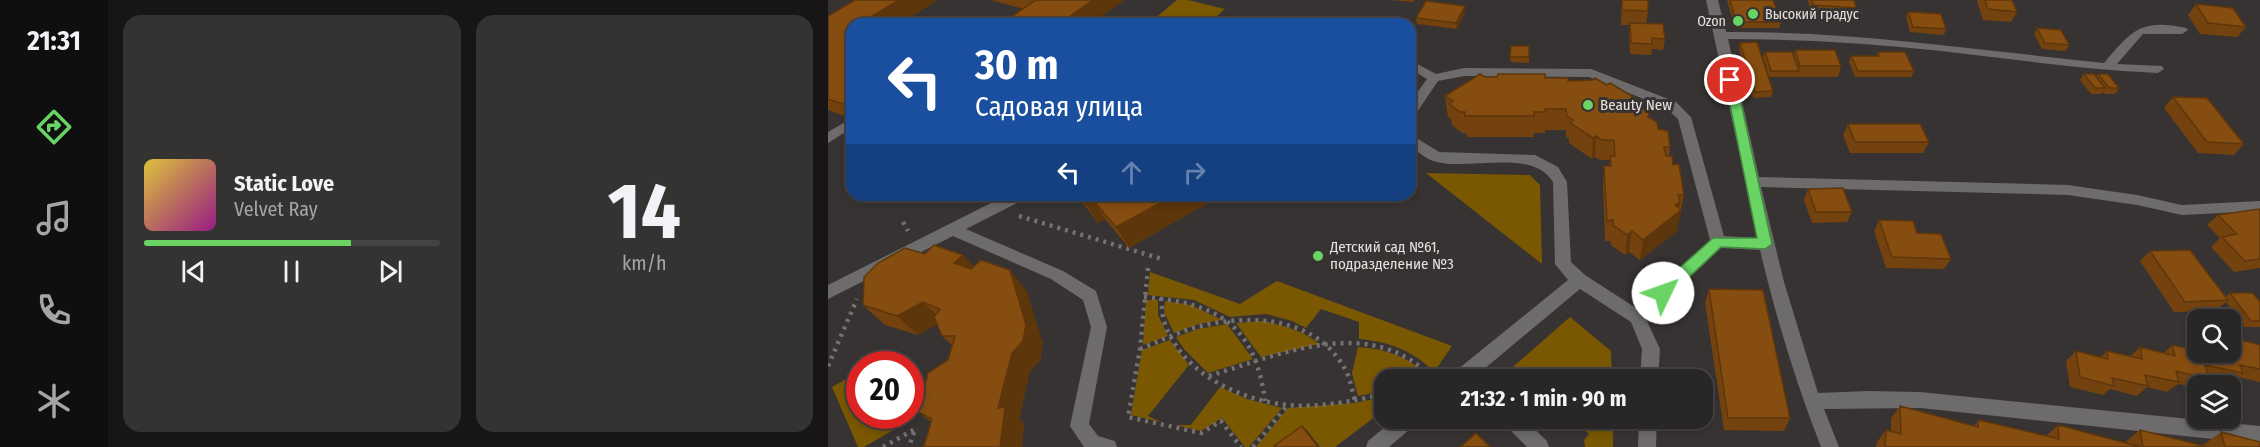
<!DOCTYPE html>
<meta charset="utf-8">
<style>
:root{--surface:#292626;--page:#353232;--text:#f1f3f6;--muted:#a5a5a7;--line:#454343;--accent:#69d464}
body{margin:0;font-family:"Fira Sans Condensed",sans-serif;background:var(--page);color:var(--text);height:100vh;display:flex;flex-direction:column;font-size:22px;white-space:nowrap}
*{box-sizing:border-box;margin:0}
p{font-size:20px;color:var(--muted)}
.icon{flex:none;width:33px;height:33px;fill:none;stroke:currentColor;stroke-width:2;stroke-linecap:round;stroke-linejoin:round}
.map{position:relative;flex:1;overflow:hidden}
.drawer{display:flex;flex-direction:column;gap:15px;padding:15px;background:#171515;width:720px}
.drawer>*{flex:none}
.hud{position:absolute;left:18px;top:18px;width:570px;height:183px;border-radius:18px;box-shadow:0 3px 9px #0003,0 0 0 2px var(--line);background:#1a4fa0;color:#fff;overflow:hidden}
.controls{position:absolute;left:1359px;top:309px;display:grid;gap:12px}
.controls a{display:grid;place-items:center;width:54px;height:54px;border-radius:12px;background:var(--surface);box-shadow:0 3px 9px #0003,0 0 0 2px var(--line);font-size:30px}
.speed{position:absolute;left:18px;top:351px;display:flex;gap:12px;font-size:30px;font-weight:700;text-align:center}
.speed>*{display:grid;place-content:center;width:78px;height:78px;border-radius:50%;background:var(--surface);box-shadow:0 3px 9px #0003,0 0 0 2px var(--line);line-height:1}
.speed .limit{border:9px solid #d22;background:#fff;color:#111}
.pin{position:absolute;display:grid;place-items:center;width:51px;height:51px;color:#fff;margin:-26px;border:3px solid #fff;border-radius:50%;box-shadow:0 2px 6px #0007}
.me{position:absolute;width:66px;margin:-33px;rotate:48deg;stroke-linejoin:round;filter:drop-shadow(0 0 4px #0008)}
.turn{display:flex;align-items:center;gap:21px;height:126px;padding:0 30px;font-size:27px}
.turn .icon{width:78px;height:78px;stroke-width:2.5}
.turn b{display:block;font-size:42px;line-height:51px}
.lanes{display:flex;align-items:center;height:57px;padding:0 30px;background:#0003;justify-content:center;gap:30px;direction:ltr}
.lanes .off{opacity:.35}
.drawer .card{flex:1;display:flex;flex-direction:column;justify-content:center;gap:9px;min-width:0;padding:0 21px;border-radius:18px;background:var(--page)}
.drawer .dial{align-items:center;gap:0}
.dial b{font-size:78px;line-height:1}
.song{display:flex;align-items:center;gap:18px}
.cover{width:72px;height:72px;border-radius:9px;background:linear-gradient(135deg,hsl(50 70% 55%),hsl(310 70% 35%))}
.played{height:6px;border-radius:3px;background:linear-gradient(90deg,var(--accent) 70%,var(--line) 70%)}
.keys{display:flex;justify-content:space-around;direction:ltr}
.drawer .tiles{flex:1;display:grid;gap:15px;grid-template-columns:repeat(2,1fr)}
.trip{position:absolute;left:546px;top:369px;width:339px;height:60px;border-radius:18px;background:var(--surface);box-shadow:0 3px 9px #0003,0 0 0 2px var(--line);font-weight:700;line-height:60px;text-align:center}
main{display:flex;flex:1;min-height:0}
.dock{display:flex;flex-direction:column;width:108px;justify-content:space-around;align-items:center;background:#100f0f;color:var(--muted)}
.dock .icon{width:42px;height:42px}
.dock .selected{color:var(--accent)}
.dock b{font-size:27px;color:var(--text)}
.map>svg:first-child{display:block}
.green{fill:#7a5701}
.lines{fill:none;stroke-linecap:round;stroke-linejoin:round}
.path{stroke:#757170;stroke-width:4.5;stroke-dasharray:3 5;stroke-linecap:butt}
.minor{fill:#6d6b6b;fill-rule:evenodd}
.wall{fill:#73420e}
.shaded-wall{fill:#5e360b}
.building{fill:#864d10;stroke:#5e360b;stroke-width:1.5}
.route{fill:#69d464;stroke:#448a41;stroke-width:1.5}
.poi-dot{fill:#69d464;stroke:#373332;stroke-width:2}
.labels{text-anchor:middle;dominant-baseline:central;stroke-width:6;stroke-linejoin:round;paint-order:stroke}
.far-poi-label{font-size:14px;fill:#e5e2e1;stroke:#373332;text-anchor:start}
.poi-label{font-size:15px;fill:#e5e2e1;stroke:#373332;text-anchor:start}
</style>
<main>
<nav class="dock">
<b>21:31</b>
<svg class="icon selected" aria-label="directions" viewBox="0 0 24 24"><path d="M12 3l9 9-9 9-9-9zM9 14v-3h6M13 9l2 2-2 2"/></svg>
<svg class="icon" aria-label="music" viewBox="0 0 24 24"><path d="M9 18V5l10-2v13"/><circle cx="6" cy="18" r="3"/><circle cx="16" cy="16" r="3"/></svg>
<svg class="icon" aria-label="phone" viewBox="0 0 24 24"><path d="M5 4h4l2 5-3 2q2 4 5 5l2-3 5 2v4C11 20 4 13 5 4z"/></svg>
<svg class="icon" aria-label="climate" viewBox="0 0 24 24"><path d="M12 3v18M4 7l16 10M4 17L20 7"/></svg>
</nav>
<section class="drawer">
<div class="tiles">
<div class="card">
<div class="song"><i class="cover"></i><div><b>Static Love</b><p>Velvet Ray</p></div></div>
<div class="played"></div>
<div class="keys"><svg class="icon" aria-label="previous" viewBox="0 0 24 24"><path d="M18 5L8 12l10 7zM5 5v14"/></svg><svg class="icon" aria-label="pause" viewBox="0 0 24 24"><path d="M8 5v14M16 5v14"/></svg><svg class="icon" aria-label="next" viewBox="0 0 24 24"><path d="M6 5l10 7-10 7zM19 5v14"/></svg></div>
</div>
<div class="card dial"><b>14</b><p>km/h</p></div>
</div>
</section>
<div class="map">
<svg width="1432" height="447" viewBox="0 0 1432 447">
<rect width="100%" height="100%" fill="#373332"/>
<path class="green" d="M349,0h11l37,9 -17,15h-60z
M598,173l104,2 10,10 2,79z
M322,272l90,32 37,-23 175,65 -18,26c-21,-22 -45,-30 -75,-33v-17l-38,-13 -15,19 -14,-7 -26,-7 -36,3 -36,-17 -46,-5z
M318,300h12v15l10,21 -25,9z
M337,301l26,4 31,15 -23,4 -25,9 -10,-21z
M742,317l41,34 1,28h-102l-1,-4 5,-9z
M436,321c19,5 39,9 55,23l-58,13 -25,-34z
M399,324l26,35 -45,14 -24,-24 -8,-12 22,-8z
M342,340l19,25 -41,51 13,6 -30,-7 11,-65z
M530,347c28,2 49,9 70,29l-9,3 -35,1v11l-26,5 -6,-23z
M29,373h2l1,43h37l-2,13 -31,18h-6l-26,-60z
M392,387l27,12 35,9 -33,39h-4l-23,-29 -21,13 -25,-6h15z
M556,397v13l-49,37h-15l-14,-18 -26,18h-24l32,-39 66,-5z
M762,419h23v28h-28l-1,-7 5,-6 -7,-6z"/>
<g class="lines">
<path class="path" d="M191,216l143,43
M75,222l5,9
M320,268l-8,81 -12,68 73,16 20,-12 20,26
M316,297c73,6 111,27 121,104
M333,298c1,7 1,16 3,23 16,51 74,79 124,84 32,3 65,-4 96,-11
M312,349c20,-8 40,-18 61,-23 53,-13 119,-8 146,47 4,9 5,18 8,27
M0,366l29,-67
M381,376c72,-22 163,-63 224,3l-2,1
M55,447l32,-18 -6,18
M425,447l34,-41"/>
<path class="minor" d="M878,0h12l8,32c127,-1 251,18 378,31 27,-32 37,-45 82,-35l2,2 -6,4h-39l-26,30 45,2 2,3 -6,4c-73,-3 -145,-14 -217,-22 -71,-8 -142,-12 -213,-12l31,138 309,8 69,10 45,10 78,-4v10l-78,4 -45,-10 -69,-10 -307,-8 23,95 34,111 50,-2 52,1 340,34v18l-340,-36 -96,1 15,38h-18c-25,-64 -45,-129 -61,-197l-39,-2 -75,71 14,30 -2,31h-18l2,-31 -11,-27 -51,-33 -109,91h-22l3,-6 116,-94 -13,-16 -2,-82c-22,-35 -85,-10 -120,-21 -8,-3 -16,-10 -23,-15v-12l29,18 96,3 23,12 9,15 4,80 14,13 51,33 74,-68 -32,-121 -12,-11 -77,-31 -125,-1 -26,5 -23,34 -5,1v-14l17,-23 -17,-10v-9l26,14 28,-6 127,1 85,33 15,15 33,119 34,2z
M24,118v10l-24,15v-11z
M179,195h20l-2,4 -59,30 97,42 33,20 11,36 -18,97 9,12 17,5 2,6h-33l-14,-21 21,-99 -8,-27 -32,-21 -98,-43 -125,63v-14z
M568,418h23l-3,6 -27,23h-23l2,-6z
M673,418h22l24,23 2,6h-22l-23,-23z
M811,418h18l-1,29h-18z"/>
</g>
<path class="wall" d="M163,0h133l-33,24 -68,-15z
M562,0h25l-1,2z
M794,0l26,11 -2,13 19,15 -2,11 -11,-1 -1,6 -21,-1 -1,-20 1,-9h-9z
M899,0h46l8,22 -2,6h-44z
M980,0h46l2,8 -3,11 -43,-3z
M1150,0h34l5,12 -6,10 -28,-2 -6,-19z
M1368,4l50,23 -9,10 -37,-3 -12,-19z
M637,6v6l-8,17 -40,-5 -1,-6z
M1080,12l38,17 -2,6 -34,-3 -4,-15z
M0,16l24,8v95l-24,-9z
M1209,28l32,17 -3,6 -24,-2 -8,-15z
M912,43l33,48 -2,6 -18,1 -14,-50z
M701,46v17l-18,-1 -1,-5z
M967,50l46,16 -3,11h-69l-6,-20 2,-5 28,3z
M1050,52l36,19 -3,6h-56l-6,-15 2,-6h25z
M1256,74l12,2 2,-2 21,14 -4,6h-10l-2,-2 -2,2h-10l-11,-14z
M657,77l60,1 23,3 72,25 18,23 12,18 -1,9 4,9 11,30 -7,36 -37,29 -11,-8 -4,3 -14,-10v-4h-6l-2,-55 1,-20h5l1,-6h-10l-5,-3 -3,2 -23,-16v-4l-3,-2v-7h-21v3h-11v4h-67l-1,-4h-4l-10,-8 -1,-6 -3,-2 -3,-21z
M1345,97l71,47 -10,11 -36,-2 -34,-45z
M1020,124l81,18 -6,11h-73l-7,-18z
M980,189l44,23 -5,10 -35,1 -8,-23z
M249,195h145l-93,53 -24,-29 -7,4z
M1432,211v57l-26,4 -23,-25 9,-9 -13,-13 11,-10z
M1051,220l38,13 34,26 -7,10 -58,-1 -12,-37z
M1322,251l75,46 5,-4 30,9v25h-16l-18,-25 -10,9 -42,1 -34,-51z
M135,255l11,12 52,23 17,54 -3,16 -10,11 -11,48 5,5 -2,23h-100l2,-1 7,-24 -13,-10 30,-52 4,-15 -10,-9 -5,-12 -19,11 -33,-10 -22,-20z
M881,289l81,129 -6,13 -60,-1 -19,-127z
M1405,338l27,7v37l-22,-5 -8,6 -21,-5 -8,8h-3l-1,2 -19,-4 -11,8 -20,-5 -10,9 -27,-7 -7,6 -33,-8 -4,-26 10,-10 25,6 6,-6 23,5 10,-9 24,6 8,-8 19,4 7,-6v9h32v-11z
M1072,406l74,20 5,-6 67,16 12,-11 66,18 16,-13 63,16v-1l18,-13 39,15h-384l1,-5 9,-12 5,1v-13z"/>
<path class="shaded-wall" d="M71,0h39l-39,24h-40z
M265,0h31l-33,24h-32z
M637,6v6l-8,17 -1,-6z
M768,136l-1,21 -3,2 1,-21z
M347,195h47l-93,53 -13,-21z
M264,199l13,20 -7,4 -13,-20z
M852,202l-2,10 3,-2 -4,21 -37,29 3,-20 32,-35z
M804,231l-3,21 -4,3 2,-20z
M135,255l18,20 -27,-12z
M182,270l16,20 17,54 -3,16 -10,11 -11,48 5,5 -2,23h-22l-2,-39z
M95,302l20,19 -25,14 -21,-19z"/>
<path class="building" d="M27,0h44l-40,24h-7v83l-24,-8v-83z
M208,0h57l-34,24h-58z
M794,0h26v11l-26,-1z
M902,0h43l8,22h-45z
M984,0h42l2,8 -43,-3z
M1157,0h27l5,12 -29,-3z
M598,1l39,5 -9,17 -40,-5z
M1368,4l37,4 13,19 -38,-4z
M1080,12l33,2 5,15 -33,-2z
M802,23l33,1 2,15 -13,-1v6l-21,-1z
M1209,28l24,2 8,15 -24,-2z
M929,42l16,49 -18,1 -15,-49z
M683,46h18v11h-19z
M967,50h40l6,16h-41z
M937,52h27l7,19h-28z
M1050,52h27l9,19h-56l-7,-15h28z
M652,74l5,3h12l1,-3h47v4h23v3l25,-1 2,-2 12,7 3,-2 30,18 -4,2 13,9 -1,5 9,5 1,7 10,2 2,16h-6l2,9h6l1,9 6,-1 5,31h-6l2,7 -5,3 6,5 -38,30 -11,-9 -5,4 -14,-10v-5l-6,1 -3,-55h7l-1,-10h5l-1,-16h-12l-6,-4 -3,2 -23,-15 3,-3 -6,-4 -1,-7h-21v3h-11v4h-69v-4h-5l-11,-8 4,-3 -8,-5z
M1256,74h10l11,14h-10z
M1270,74h10l11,14h-10z
M1345,97l34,1 37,46 -37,-2z
M1020,124h72l9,18h-74z
M1015,188l9,24h-36l-8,-23z
M250,195h97l-59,32 -24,-28 -7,4z
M1431,209l1,2v48l-15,2 -23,-24 15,-3 -19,-19z
M1051,220l34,1 4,12 24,1 10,25 -59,-2z
M106,245l29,10 -9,8 17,6 10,-9 29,10 16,55 -3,16 -11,12 -14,55 7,-1 -5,40h-78l2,-1 8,-27 -14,-7 10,-39 20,-13 7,-24h-13l-8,-19 6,-8 -17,-7 -26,14 -34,-11 1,-28 14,-14 27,-15 20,6z
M1362,250l38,50 -43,2 -35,-51z
M881,289l54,1 27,128h-62z
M1402,293h23l7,9v19h-9z
M1405,338l27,7v24l-20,-4 3,8 -38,-8 4,14 -33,-8 3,11 -34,-7 3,11 -36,-8 2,8 -34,-9 -4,-26 32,8 -1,-8 35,8 -2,-12 35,9 -3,-11 26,6v1l8,1v-1h24v-6l6,1z
M1072,406l78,21 1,-7 80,19 -1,-14 83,22h-256l1,-17 15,4z
M474,426l16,21h-43l-1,-1z
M1312,430l68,17h-65z
M1393,432l39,10v5h-35z
M648,433l14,14h-30z"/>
<path class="route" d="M902,76l6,4 36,164 -7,5 -44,-2 -53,50h-11l-2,-4 2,-5 56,-50h44l-32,-158z"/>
<g class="poi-dot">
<circle cx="925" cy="14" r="6"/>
<circle cx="910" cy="21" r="6"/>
<circle cx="760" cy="105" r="6"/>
<circle cx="490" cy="256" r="6"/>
</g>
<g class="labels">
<g class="far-poi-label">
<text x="937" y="14">Высокий градус</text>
<text x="898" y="21" text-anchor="end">Ozon</text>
</g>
<g class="poi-label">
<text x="772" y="105">Beauty New</text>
<text x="502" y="247">Детский сад №61,<tspan x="502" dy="17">подразделение №3</tspan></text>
</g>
</g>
</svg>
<div class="controls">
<a><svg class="icon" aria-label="search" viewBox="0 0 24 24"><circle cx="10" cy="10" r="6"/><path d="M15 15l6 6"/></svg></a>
<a><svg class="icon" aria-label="layers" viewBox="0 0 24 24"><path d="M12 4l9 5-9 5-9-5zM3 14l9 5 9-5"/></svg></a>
</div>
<div class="speed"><div class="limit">20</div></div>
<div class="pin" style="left:902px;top:80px;background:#d93025"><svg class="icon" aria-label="arrive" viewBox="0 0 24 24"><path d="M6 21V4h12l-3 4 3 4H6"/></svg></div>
<svg class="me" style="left:835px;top:293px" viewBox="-20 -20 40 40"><circle r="19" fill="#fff"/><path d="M0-13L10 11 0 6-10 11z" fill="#69d464"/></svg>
<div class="trip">21:32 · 1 min · 90 m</div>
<div class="hud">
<div class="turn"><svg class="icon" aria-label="left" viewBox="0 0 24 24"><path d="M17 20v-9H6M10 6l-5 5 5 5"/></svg><div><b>30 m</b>Садовая улица</div></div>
<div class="lanes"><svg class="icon" aria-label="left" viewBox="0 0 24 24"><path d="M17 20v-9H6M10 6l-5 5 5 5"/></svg><svg class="icon off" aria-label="ahead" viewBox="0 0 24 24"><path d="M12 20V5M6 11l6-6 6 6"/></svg><svg class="icon off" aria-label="right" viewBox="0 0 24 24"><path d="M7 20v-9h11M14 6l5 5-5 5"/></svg></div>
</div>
</div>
</main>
